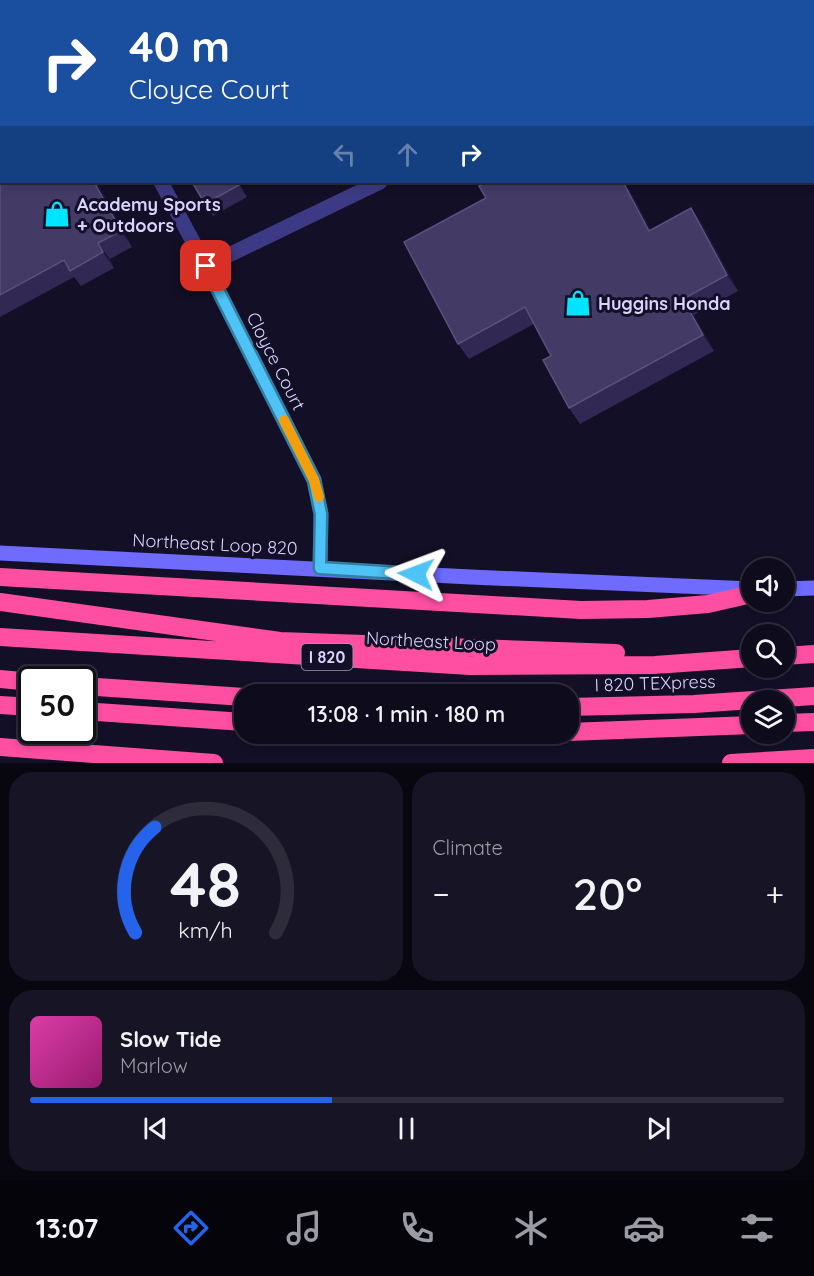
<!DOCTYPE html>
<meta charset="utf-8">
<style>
:root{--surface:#0e0b1c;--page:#171425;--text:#f1f3f6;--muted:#9b9ba3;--line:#2e2b3b;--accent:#2563eb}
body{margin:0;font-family:Quicksand,sans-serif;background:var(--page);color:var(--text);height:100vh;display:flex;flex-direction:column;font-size:22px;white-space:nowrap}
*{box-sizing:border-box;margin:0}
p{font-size:20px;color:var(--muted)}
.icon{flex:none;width:33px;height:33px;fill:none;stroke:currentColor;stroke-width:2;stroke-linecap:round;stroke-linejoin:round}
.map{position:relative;height:763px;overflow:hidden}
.panel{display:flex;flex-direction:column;gap:9px;padding:9px;background:#08060f;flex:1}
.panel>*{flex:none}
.top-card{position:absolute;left:0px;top:0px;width:814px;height:183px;box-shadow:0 3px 9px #0003,0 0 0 2px var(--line);background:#1a4fa0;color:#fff;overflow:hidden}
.tools{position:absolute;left:741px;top:558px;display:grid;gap:12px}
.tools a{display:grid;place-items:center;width:54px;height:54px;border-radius:50%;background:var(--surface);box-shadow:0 3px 9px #0003,0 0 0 2px var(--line);font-size:30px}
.speed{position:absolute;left:18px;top:666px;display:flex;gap:12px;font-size:30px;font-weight:700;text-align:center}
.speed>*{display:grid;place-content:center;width:78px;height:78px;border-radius:50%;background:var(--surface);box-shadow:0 3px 9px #0003,0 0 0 2px var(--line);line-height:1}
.speed .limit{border:3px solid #111;border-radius:9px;background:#fff;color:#111}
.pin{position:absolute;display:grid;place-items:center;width:51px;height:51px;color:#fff;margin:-26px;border-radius:12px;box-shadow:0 3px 9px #0006}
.me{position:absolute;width:66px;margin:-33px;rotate:273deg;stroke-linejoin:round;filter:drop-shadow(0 0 4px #0008)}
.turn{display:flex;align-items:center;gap:21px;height:126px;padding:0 30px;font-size:27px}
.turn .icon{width:78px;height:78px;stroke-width:2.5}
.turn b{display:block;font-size:42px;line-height:51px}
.lanes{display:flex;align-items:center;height:57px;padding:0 30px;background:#0003;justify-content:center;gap:30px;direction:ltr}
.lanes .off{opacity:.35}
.big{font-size:45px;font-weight:600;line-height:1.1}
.panel .tile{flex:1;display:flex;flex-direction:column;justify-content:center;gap:9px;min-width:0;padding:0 21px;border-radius:24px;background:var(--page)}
.panel .dial{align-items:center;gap:0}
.dial svg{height:156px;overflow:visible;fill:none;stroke:var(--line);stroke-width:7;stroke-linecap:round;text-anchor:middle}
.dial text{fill:var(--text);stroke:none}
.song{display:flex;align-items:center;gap:18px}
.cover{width:72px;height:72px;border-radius:9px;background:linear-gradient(135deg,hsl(320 70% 55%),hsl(320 70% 35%))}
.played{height:6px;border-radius:3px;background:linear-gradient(90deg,var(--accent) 40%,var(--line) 40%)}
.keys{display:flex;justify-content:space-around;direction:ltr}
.heat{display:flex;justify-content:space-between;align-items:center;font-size:33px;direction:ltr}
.panel .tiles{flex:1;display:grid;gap:9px;grid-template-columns:1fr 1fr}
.tile:last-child{grid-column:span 2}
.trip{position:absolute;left:234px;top:684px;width:345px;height:60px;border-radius:24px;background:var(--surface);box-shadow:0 3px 9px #0003,0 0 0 2px var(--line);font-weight:600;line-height:60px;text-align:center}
.tab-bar{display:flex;height:96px;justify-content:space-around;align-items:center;background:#06040b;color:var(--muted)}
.tab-bar .icon{width:42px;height:42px}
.tab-bar .on{color:var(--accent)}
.tab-bar b{font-size:27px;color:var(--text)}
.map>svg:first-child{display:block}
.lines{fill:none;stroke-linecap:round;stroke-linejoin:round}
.minor{stroke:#3d3a85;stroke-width:15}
.secondary{stroke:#6f6bff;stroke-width:15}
.motorway{stroke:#ff4fa3;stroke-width:18}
.wall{fill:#312854}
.shaded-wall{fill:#1d163a}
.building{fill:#433a66;stroke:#5a527e;stroke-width:1.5}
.route-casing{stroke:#337fa1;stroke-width:15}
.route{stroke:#4fc3f7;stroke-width:10}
.slow{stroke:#f59e0b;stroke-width:10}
.labels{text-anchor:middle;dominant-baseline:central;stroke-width:6;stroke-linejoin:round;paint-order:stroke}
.shield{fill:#130f26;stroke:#9e99be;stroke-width:1.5}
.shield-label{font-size:16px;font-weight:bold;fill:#d9d4ff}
.poi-label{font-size:18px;font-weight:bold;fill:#d9d4ff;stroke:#130f26;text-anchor:start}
.street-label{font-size:18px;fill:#d9d4ff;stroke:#130f26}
</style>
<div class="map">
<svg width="814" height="763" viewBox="0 0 814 763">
<rect width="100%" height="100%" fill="#130f26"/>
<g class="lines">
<path class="minor" d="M63,0l1,2
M305,0v2
M571,0v2
M715,2l3,-2
M161,182l45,84 108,214 7,34 -1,54
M206,266l174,-84"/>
<path class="secondary" d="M0,553l471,24 281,12
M784,589l30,-1"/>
<path class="motorway" d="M0,577l581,33 67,-1 60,-5 44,-10
M0,602l280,39 336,12
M0,637l470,29 185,-1 97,-7
M784,656l30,-2
M0,679l32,3
M82,686l162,11
M0,705l32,2
M568,707l126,-3 120,-8
M82,711l162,11
M784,723l30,-1
M568,732l184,-7
M0,747l214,16
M731,763l83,-5"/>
</g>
<path class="wall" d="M336,0h57l1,2h-57z
M481,0h39l1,2h-39z
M604,0h28l-3,2h-24z
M0,129l97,53 35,65 -22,12 4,9 -33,18 -7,-9 -74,40z
M238,182l9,15 -34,19 -8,-12z
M488,182h137l26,48 40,-22 11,16 36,67 -44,24 20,36 -134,73 -11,-16 -18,-52 -17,-32 -65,35 -11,-15z"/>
<path class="shaded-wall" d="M94,182h3l35,65 -11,-16z
M623,182h2l35,65 -11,-16z
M691,208l11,16 36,67 -11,-16z
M98,243l12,16 4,9 -11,-16z
M683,299l11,16 20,36 -11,-16z"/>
<path class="building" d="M103,0h35v2h-38z
M210,0h36l1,2h-40z
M336,0h49l-3,2h-45z
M493,0h20l-3,2h-16z
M2,128v54h92l27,49 -23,12 5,9 -33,19 -6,-11 -64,35v-166z
M192,182h45l2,3 -34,19z
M488,182h135l26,49 42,-23 36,67 -44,24 20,36 -134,73 -26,-48 8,-4 -26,-49 -67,37 -54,-102 82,-44 -7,-12z"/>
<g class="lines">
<g class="route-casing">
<path id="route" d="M206,266l108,214 7,34 -1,54 96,6"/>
</g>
<use href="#route" class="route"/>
<path class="slow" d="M284,420l30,60 5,17"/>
</g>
<defs>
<g id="shop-bare" transform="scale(2.07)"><path d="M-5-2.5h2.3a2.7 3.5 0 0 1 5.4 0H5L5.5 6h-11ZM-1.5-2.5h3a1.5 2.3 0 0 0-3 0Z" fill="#00e5ff" stroke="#130f26" stroke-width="2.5" paint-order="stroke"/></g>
</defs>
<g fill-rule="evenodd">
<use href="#shop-bare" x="57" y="214"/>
<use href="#shop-bare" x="578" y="303"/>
</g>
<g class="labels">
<rect class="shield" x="301.5" y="644" width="51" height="26" rx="4.5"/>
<g class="shield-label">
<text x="327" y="657">I 820</text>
</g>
<g class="poi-label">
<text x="77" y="204">Academy Sports<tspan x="77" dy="21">+ Outdoors</tspan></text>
<text x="598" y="303">Huggins Honda</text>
</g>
<g class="street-label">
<text transform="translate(276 361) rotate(63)">Cloyce Court</text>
<text transform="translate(215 544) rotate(3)">Northeast Loop 820</text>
<text transform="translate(431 641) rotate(3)">Northeast Loop</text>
<text transform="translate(655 683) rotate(-2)">I 820 TEXpress</text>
</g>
</g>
</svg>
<div class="tools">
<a><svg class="icon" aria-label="sound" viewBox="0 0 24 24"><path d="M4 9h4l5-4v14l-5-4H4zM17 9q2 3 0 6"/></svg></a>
<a><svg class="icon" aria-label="search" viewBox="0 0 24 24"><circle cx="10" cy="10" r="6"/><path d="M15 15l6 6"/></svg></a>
<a><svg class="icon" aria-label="layers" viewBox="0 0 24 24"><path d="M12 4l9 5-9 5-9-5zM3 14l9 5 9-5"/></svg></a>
</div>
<div class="speed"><div class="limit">50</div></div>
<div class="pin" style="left:206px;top:266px;background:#d93025"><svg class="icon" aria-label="arrive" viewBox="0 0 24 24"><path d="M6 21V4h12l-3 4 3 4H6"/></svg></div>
<svg class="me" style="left:416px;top:574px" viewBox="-20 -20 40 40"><path d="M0-17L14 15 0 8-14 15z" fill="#4fc3f7" stroke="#fff" stroke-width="4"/></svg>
<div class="trip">13:08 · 1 min · 180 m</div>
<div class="top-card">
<div class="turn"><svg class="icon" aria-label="right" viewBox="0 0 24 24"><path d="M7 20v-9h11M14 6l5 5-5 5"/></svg><div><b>40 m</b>Cloyce Court</div></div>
<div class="lanes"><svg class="icon off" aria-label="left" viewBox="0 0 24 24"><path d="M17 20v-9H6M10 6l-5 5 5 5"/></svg><svg class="icon off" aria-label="ahead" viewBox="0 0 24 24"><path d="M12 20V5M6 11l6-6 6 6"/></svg><svg class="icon" aria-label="right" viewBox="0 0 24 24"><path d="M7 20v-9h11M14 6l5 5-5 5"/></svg></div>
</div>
</div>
<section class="panel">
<div class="tiles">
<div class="tile dial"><svg viewBox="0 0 100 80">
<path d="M14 69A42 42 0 1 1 86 69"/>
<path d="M14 69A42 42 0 0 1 24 15" stroke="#2563eb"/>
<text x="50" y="56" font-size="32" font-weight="700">48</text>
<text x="50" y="72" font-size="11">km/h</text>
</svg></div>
<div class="tile"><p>Climate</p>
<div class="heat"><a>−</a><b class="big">20°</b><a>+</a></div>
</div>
<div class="tile">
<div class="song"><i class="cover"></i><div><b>Slow Tide</b><p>Marlow</p></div></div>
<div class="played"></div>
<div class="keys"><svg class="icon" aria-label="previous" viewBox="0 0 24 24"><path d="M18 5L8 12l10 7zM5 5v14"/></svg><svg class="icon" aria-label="pause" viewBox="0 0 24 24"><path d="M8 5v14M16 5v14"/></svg><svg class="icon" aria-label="next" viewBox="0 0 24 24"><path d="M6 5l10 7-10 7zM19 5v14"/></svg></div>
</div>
</div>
</section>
<nav class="tab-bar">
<b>13:07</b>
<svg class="icon on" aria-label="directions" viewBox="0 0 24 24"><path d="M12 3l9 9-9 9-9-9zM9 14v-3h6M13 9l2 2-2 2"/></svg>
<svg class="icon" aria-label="music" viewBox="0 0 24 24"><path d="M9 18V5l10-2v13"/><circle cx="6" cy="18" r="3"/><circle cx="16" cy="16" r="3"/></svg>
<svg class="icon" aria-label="phone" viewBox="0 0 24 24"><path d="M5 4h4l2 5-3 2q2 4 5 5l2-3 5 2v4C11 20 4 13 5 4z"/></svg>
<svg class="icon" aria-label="climate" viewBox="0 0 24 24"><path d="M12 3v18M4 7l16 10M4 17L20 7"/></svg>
<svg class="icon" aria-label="car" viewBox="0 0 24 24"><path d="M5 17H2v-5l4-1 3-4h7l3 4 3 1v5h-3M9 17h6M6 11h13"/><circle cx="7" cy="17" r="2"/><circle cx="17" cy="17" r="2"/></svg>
<svg class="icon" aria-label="filters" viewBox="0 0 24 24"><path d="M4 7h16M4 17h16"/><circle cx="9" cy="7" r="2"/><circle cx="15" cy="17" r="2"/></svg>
</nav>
